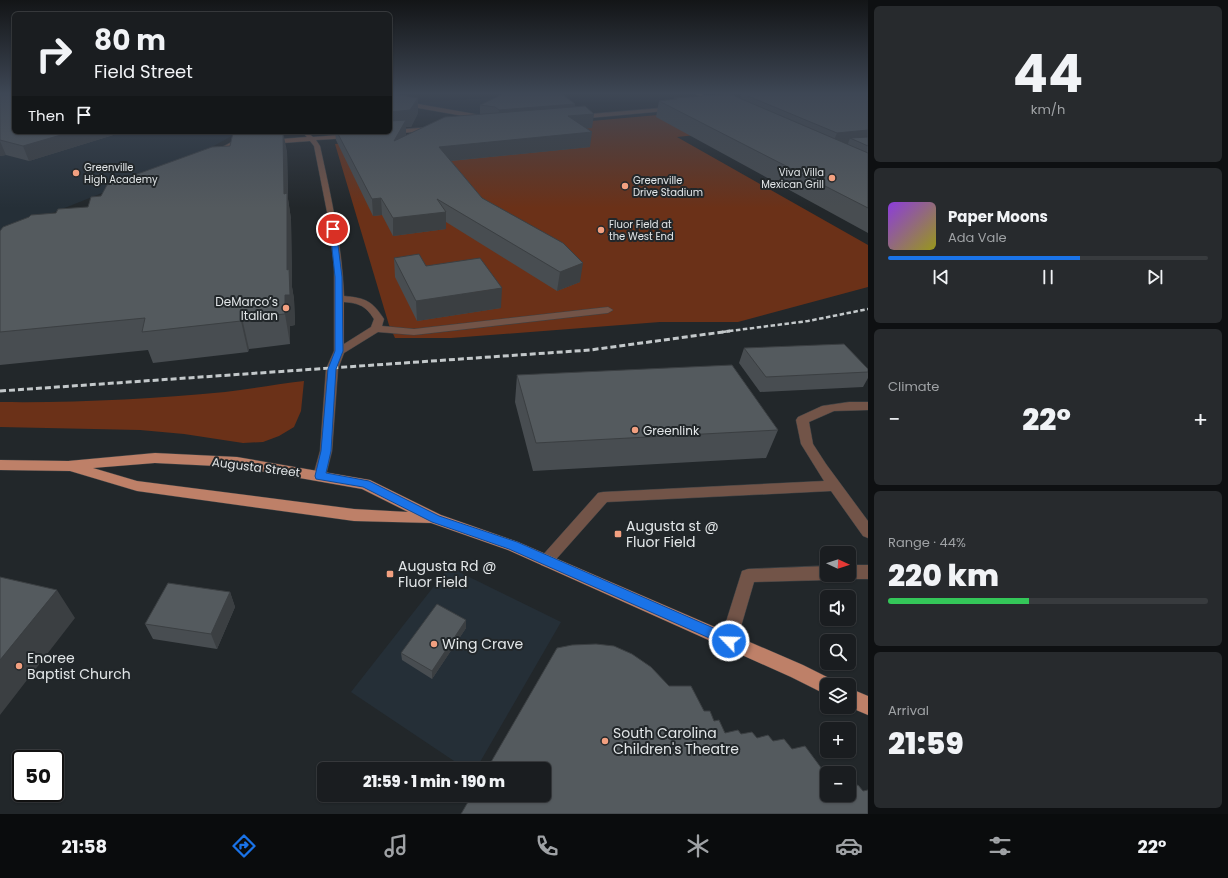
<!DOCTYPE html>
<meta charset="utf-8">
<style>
:root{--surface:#1a1d20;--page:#272a2d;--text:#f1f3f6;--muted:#9fa2a5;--line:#383b3e;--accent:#1a73e8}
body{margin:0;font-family:Poppins,sans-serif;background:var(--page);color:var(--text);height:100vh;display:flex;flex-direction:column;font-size:15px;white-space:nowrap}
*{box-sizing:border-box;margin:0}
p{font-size:13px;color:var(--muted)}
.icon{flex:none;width:22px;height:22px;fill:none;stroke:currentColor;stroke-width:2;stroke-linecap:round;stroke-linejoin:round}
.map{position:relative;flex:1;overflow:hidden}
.panel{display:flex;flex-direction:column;gap:6px;padding:6px;background:#0e1012;width:360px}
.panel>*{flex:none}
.guide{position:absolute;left:12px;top:12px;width:380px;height:122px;border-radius:6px;box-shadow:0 1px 3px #0004,0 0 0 1px var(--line);background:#1a1d20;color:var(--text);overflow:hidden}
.needle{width:26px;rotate:93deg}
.tools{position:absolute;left:820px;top:546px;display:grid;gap:8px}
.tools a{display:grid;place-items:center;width:36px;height:36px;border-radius:6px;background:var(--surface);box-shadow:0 1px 3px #0004,0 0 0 1px var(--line);font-size:20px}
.speed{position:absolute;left:12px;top:750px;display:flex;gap:8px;font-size:20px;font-weight:700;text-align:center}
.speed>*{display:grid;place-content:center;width:52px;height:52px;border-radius:50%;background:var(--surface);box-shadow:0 1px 3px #0004,0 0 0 1px var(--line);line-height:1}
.speed .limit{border:2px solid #111;border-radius:6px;background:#fff;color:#111}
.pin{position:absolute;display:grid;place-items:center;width:34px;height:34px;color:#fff;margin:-17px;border:2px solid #fff;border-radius:50%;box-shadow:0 1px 4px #0007}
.me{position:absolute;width:44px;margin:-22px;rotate:294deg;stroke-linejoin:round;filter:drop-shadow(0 0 3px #0008)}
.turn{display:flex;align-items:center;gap:14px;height:84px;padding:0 16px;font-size:18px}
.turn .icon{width:52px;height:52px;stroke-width:2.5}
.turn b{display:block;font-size:28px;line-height:34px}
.then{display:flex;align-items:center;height:38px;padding:0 16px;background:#0003;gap:8px;font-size:15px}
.big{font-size:30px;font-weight:800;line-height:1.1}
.panel .tile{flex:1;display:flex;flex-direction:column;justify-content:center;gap:6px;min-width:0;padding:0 14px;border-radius:6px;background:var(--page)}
.panel .dial{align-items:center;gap:0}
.dial b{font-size:52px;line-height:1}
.song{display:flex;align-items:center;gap:12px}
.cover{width:48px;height:48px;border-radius:6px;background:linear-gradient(135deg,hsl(270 70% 55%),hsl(60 70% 35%))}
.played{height:4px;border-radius:2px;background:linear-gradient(90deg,var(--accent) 60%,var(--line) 60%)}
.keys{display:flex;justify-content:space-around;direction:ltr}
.heat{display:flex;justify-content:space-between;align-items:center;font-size:22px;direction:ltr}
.charge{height:6px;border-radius:3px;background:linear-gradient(90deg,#34c759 44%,var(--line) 0)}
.trip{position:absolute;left:317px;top:762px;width:234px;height:40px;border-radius:6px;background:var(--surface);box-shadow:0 1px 3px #0004,0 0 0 1px var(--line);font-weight:800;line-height:40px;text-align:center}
.tabs{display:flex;height:64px;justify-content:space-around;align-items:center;background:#0a0c0d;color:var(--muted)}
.tabs .icon{width:28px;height:28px}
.tabs .on{color:var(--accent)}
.tabs b{font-size:18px;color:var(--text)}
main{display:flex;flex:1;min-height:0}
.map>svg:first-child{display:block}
.built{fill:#252f37}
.green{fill:#6b3118}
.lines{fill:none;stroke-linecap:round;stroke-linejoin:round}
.minor-casing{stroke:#3d4245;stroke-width:1}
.major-casing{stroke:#3d4245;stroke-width:1}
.minor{fill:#725448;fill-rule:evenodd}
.major{fill:#be8068;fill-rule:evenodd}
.rail-far1{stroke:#c3c8ca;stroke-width:2.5;stroke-dasharray:4.5 2.5;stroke-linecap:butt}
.rail{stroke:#c3c8ca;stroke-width:3;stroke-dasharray:6 3;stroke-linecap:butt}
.wall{fill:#484d51}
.shaded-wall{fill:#3b3f42}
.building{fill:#545a5e;stroke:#3b3f42}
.route{fill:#1a73e8;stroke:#114b97}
.poi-dot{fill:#f2a080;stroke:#22272a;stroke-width:1.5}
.labels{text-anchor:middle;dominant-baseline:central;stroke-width:4;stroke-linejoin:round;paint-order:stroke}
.far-poi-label{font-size:10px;fill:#e2e6e8;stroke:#22272a;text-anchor:start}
.poi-label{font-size:12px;fill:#e2e6e8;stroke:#22272a;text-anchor:end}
.street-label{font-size:12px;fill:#e2e6e8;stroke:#22272a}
.near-poi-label{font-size:14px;fill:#e2e6e8;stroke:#22272a;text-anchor:start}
</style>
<main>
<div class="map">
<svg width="868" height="814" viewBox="0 0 868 814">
<rect width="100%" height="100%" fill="#22272a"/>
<path class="built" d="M0,94l14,38h225l-40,22 -199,80z
M541,94l-35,26 -92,-17z
M449,567l112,55 -85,147h-10l-115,-77z"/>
<path class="green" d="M702,111l40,19 -65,7 191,108v42l-130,35h-78l-209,16h-56l-6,-13 -54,-181z
M304,381l-3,30 -7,16 -15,9 -16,6 -20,1 -59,-9 -44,-4 -140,-3v-25c75,1 151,-3 225,-10 26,-3 52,-8 79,-11z"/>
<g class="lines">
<g class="minor-casing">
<path id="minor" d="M390,99l96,17 3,2 -3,2 -96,-17z
M674,107l3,2 -1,1 -98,9 -3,-2 3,-2z
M434,127l3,2 -1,1 -45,4 -3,-2 3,-2z
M250,132h8l-43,23 -5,-1z
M308,133l5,4 38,-3 3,2 -3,2 -35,2 4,6c11,50 22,99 24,150 22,2 28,5 40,23l-2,7 32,3 194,-22 5,3 -5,3 -194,22 -36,-3 -34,21 -6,16 -6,82 -7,28 -5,2 -5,-2 -2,-3 7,-25 6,-82 8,-18v-85l-6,-49 -14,-71 -4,-5 -41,3 -3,-2 3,-2 38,-3 -2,-2zM344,302c15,1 22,4 30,17l-3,8 -27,17z
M849,402h19v8l-34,1 -25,11 4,22 13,20 42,57v17l-5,-2 -32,-45 -224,11 -56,63 -5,2 -5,-2 -3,-4 3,-4 57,-64 5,-1 221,-11 -23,-37 -5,-24 2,-3 24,-11z
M849,565h19v14h-19l-6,-2v-2h6z
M827,566v9h7l-1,3 -6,2 -73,2 -19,65 -6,2 -6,-2 -3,-6 22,-70 6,-2z"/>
</g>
<g class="major-casing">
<path id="major" d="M696,94h5l19,8 -5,1z
M155,453l82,4 133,23 71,35 77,27 285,123 30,15 3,5h-9v10l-36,-18 -283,-127 -77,-27 -77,-2 -217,-30 -67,-20 -70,-1v-10l68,1zM155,463l82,4 125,22 46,23 -54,-3 -217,-28 -44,-13z
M849,688l19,8v19l-19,-8z"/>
</g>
<use href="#minor" class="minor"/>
<use href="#major" class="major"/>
<path class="rail-far1" d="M722,332l86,-11 60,-12"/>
<path class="rail" d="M0,391l590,-41 140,-19"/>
</g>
<path class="wall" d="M0,94l123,38 -94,29 -23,-6 -6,1z
M739,94h129v139l-212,-116 3,-16 15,-1v-2h66l1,-4z
M575,104v3l17,21h-6l4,19 -139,14 31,37 98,84 -23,9 -111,-69v7l-53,7 -11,-21 -9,1 -37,-76 -1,-7h-3v-1h58l28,-19 -7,14h-5v9l77,-22h-3v-9z
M287,151l1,48 3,20 1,68 2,12 1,26 -5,1v18l-41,5 -1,3 -95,11 -5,-13 -148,15v-134l56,-18 32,-6z
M394,258l32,8 75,42 -84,13 -22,-44z
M744,348l124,21v9l-5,9 -103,5 -21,-29z
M517,375l261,55 -12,28 -233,13 -18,-69z
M230,592l5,15 -18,42 -64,-10 -8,-15z
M466,620v8l-34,51 -30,-19 -1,-7z"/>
<path class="shaded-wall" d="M418,98v15l-7,14h-5v7l-11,22 -5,-28v-16z
M575,104l-1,9 -76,6 1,-9z
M594,114l-2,14 -26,2 2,-14z
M868,130v16l-18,-8 -4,11 -16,1 7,-17z
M71,132h52l-94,29 -6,-15z
M283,132l4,19 1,48 3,20 1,68 2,12 1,26 -5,1v18l-5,-30v-19l2,-25 -3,-76z
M592,132l-2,15 -151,15v-15z
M0,141l6,14 -6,1z
M381,198l1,17 -9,1 -1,-17z
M446,212v17l-53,7v-18z
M583,263l-3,19 -23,9 3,-19z
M502,288l-1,20 -84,13 -1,-20z
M242,318l7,31 -1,3 -7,-31z
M57,590l18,28 -75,97v-55z
M230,592l5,15 -18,42 -6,-15z
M466,620v8l-34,51v-8z"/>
<path class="building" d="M0,94h14v38h57l-48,14 -23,-6z
M390,94h4l24,4 -8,12 -20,2z
M503,94h59l13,10 -76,6 -4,-3 -15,-2z
M730,94l138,59v55l-209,-107 18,-2 -3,-1z
M743,94h125v36l-31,3z
M585,106l9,8 -26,2 24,16 -153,15 43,51 81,45 20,20 -23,9 -123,-73 9,13 -53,6 -12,-20 -9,1 -35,-67h53v-11l16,-1 -12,21 51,-24z
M248,132h35l1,62 3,-1v77l2,-1 1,26h-5v19l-43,4 -1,3 -99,11 3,-14 -145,14v-101l3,-4 26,-10 2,-2 25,-2 2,-4 30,-2 3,-10 10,-1 6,-11 105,-38 18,-1 3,-13z
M868,137v9l-18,-8z
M419,254l7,12 54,-8 22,30 -86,13 -22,-43z
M844,344l24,25v3l-102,5 -22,-29z
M732,365l46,65 -242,13 -19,-68z
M0,577l57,13 -57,70z
M168,583l62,9 -19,42 -66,-10z
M437,604l29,16 -34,51 -31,-18z
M596,644l18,2 18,8 19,13 18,19h22l13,25h6l4,10 5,-1 6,13 13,-3 3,4 11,-2 5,6 11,-3 5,6 11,-2 8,10 13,-3 20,27 4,-1 1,1h-3v22h22v-8l9,-2 5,6 5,-1v24h-407l11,-19h72v-26h-57l70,-121 15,-3z"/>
<linearGradient id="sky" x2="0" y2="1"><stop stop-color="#131517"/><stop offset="0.45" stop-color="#3e4755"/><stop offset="1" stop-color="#3e4755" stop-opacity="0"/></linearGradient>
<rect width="868" height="208" fill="url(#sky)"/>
<path class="route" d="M333,227l3,2 6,48 1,74 -7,18 -5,82 -5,22 43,8 70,35 78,26 217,95 2,4 -2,4 -5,2 -4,-2 -216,-96 -77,-27 -69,-35 -47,-8 -1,-3 6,-25 7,-82 7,-18v-74l-5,-48z"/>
<g class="poi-dot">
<circle cx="76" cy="173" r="4"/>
<circle cx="832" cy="178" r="4"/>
<circle cx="625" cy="186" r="4"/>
<circle cx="601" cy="230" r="4"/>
<circle cx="286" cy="308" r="4"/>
<circle cx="635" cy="430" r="4"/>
<rect x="614" y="530" width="8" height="8" rx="2"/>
<rect x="386" y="570" width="8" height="8" rx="2"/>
<circle cx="434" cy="644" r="4"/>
<circle cx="19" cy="666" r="4"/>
<circle cx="605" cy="741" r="4"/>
</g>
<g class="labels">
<g class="far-poi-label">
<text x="84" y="167">Greenville<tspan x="84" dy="12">High Academy</tspan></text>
<text x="824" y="172" text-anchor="end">Viva Villa<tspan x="824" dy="12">Mexican Grill</tspan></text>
<text x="633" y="180">Greenville<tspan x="633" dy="12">Drive Stadium</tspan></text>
<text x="609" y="224">Fluor Field at<tspan x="609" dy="12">the West End</tspan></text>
</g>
<g class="poi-label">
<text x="278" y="301">DeMarco’s<tspan x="278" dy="14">Italian</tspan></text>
<text x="643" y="430" text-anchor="start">Greenlink</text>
</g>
<g class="street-label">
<text transform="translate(256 467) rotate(7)">Augusta Street</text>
</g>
<g class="near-poi-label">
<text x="626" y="526">Augusta st @<tspan x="626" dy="16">Fluor Field</tspan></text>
<text x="398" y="566">Augusta Rd @<tspan x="398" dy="16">Fluor Field</tspan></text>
<text x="442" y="644">Wing Crave</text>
<text x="27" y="658">Enoree<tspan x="27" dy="16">Baptist Church</tspan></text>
<text x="613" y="733">South Carolina<tspan x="613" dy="16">Children's Theatre</tspan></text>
</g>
</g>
</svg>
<div class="tools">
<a><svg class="needle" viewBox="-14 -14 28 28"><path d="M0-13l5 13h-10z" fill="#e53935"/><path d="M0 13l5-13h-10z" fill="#9fa2a5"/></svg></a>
<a><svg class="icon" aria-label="sound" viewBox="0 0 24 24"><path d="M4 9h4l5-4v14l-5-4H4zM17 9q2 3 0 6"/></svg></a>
<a><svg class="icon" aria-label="search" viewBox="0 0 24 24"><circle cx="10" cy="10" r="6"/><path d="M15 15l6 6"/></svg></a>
<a><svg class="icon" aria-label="layers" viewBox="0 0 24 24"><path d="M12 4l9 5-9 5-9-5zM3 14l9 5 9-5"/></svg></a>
<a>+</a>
<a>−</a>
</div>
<div class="speed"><div class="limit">50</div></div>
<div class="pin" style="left:333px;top:229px;background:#d93025"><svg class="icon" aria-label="arrive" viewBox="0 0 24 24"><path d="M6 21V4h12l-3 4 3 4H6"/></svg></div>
<svg class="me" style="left:729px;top:641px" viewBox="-20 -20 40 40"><circle r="17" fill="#1a73e8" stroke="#fff" stroke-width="3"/><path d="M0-11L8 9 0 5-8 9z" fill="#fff"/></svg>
<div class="trip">21:59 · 1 min · 190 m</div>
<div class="guide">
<div class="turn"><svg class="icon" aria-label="right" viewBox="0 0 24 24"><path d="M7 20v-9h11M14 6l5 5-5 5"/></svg><div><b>80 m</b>Field Street</div></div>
<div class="then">Then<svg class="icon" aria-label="arrive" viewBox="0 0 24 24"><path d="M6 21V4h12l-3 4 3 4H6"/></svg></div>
</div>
</div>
<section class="panel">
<div class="tile dial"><b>44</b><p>km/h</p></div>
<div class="tile">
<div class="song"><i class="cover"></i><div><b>Paper Moons</b><p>Ada Vale</p></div></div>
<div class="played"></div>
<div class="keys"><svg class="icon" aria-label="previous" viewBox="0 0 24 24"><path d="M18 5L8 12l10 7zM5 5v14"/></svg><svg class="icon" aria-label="pause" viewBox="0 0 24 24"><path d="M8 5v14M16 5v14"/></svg><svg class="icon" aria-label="next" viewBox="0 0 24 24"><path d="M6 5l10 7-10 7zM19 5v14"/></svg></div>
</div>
<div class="tile"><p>Climate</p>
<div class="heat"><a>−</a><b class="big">22°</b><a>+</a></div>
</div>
<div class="tile"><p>Range · 44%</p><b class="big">220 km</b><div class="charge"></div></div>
<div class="tile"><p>Arrival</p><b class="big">21:59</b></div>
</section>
</main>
<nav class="tabs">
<b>21:58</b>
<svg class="icon on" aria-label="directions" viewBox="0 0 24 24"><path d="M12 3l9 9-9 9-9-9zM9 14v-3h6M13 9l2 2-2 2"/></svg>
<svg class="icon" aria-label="music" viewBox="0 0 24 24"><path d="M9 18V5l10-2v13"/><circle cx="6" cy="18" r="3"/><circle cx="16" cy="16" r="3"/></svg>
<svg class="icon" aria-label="phone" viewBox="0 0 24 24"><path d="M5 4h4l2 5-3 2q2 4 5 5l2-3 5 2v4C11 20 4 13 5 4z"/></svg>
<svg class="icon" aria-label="climate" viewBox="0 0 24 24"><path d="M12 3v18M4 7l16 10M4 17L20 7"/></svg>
<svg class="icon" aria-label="car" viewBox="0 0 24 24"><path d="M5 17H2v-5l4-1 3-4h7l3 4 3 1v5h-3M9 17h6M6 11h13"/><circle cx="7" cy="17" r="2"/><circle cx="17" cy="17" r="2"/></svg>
<svg class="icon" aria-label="filters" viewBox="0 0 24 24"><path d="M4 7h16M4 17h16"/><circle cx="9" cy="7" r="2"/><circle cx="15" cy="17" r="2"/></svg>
<b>22°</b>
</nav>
